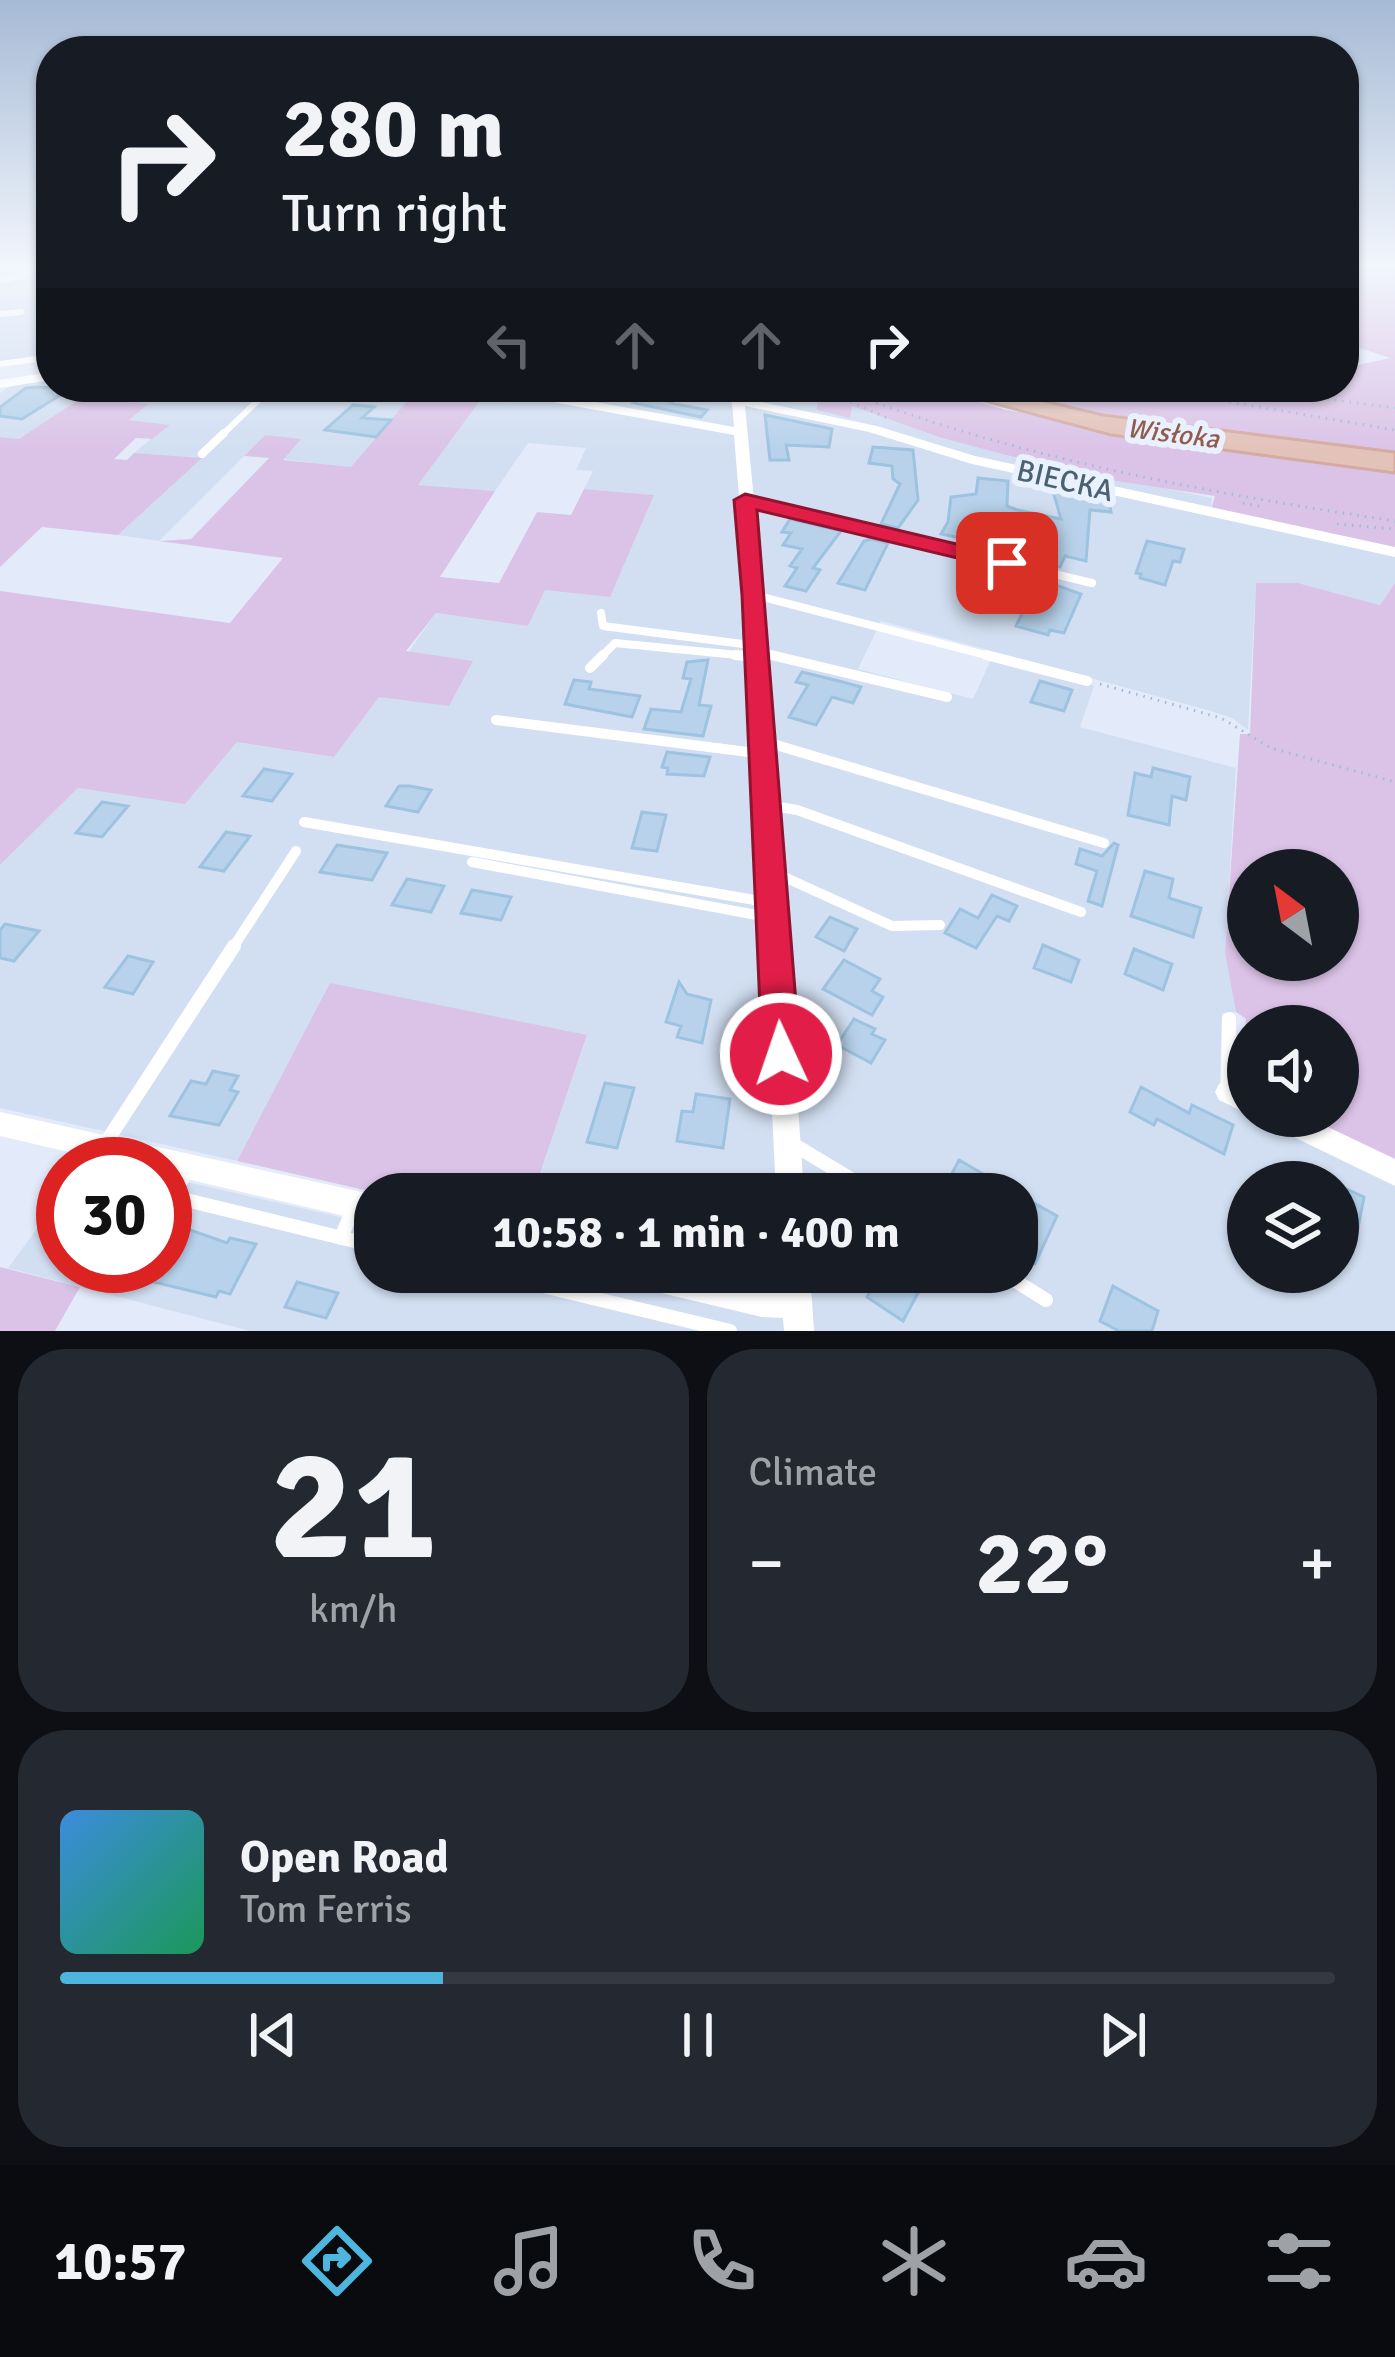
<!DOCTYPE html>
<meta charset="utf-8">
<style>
:root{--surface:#171b24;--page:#242831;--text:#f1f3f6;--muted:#9ea1a6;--line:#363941;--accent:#4eb5df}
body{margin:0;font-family:Signika,sans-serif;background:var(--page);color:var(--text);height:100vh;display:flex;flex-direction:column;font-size:45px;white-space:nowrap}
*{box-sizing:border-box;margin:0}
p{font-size:39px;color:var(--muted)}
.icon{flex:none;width:66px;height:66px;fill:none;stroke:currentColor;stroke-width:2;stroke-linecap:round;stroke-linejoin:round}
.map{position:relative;height:1331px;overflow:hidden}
.panel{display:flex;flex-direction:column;gap:18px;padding:18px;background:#0d0f14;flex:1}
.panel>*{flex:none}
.banner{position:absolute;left:36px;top:36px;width:1323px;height:366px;border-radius:48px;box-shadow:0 3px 9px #0004;background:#171b24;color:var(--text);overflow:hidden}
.needle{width:78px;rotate:328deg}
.fabs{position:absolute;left:1227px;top:849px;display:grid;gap:24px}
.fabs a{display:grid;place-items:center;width:132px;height:132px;border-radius:50%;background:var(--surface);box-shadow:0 3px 9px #0004;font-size:60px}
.speed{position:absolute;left:36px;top:1137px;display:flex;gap:24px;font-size:60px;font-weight:700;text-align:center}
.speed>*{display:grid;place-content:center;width:156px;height:156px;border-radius:50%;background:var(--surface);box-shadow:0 3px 9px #0004;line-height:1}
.speed .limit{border:18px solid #d22;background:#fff;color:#111}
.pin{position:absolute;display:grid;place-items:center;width:102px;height:102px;color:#fff;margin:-51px;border-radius:24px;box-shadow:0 6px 18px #0006}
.me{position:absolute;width:132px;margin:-66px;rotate:357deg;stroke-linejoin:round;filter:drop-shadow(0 0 9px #0008)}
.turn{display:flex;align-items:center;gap:42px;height:252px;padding:0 48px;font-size:54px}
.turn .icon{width:156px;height:156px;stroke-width:2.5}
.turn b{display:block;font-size:84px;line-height:102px}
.lanes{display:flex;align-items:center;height:114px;padding:0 48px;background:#0003;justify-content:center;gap:60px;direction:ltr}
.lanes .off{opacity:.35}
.big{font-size:90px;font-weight:700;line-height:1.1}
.panel .card{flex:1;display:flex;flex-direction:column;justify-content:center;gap:18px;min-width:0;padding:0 42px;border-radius:48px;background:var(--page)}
.panel .dial{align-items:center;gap:0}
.dial b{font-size:156px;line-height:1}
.song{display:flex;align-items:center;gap:36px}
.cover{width:144px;height:144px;border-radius:18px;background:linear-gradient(135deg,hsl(210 70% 55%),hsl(150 70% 35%))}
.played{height:12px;border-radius:6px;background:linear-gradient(90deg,var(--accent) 30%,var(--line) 30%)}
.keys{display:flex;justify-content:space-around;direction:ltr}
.heat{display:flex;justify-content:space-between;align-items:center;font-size:66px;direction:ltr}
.panel .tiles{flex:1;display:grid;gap:18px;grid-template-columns:1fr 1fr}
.card:last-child{grid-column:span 2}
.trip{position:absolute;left:354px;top:1173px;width:684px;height:120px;border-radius:48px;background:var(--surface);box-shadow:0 3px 9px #0004;font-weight:700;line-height:120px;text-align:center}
.menu{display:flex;height:192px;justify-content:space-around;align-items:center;background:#090b0e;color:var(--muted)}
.menu .icon{width:84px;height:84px}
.menu .selected{color:var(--accent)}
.menu b{font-size:54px;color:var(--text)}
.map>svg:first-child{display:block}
.residential{fill:#d2dff2;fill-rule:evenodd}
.green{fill:#dbc3e7;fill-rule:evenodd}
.water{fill:#e3c2b9;stroke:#d4aba0;stroke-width:3}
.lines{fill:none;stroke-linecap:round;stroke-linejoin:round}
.stream{stroke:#d4aba0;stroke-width:4.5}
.building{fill:#b7d2ea;stroke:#9dc3e0;stroke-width:3}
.path{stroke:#a0bcd3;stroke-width:3;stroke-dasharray:1.5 6;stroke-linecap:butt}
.lane-far3{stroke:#fff;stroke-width:6}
.lane-far2{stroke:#fff;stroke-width:8}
.lane-far1{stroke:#fff;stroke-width:10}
.lane{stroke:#fff;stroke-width:14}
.street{fill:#fff;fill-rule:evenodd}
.route{fill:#e11d48;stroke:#92132f;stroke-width:3}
.labels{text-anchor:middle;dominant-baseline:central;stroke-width:12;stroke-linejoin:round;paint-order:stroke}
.far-water-label{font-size:27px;font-style:italic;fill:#915c4c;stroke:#e9f0fe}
.street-label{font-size:30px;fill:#4b6171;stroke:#e9f0fe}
</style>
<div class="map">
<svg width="1395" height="1331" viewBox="0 0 1395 1331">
<rect width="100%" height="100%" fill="#e3ebfb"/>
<path class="residential" d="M0,265h51v5l-36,10 36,-1v25l-5,5 5,13v37l-51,7z
M51,375v12h813l173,75 175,36 -1,11 184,40v34l-15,22 -82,-22h-42l-8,147 -16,-12 -28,-9 -323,-88 -23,48 115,30 19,-42 102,29 -14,41 156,41 -11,185 11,59 -14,1 -3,82 29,15v6h11l136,69v146h-1145l-242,-63 55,-75v73h102v-89l210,48v47h642v-78h-484l54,-158 -256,-52 -94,177 -237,-53v-243l78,-77 107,15 52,-61 97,15 102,-144 92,13 16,-36 109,-95 -69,-6 9,-18 -17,-1 10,-22 -58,-5 -33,48 -78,-5 69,-94 -135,76 -69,-9 18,-19 -35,-5 -106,106 -41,-6 82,-76 -66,-6 34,-28 -41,-5 20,-15 -63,-9 -65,44 -19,-3v-44l23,-15zM1248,1182h90v90h-90z"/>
<path class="green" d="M1344,265h51v187l-292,-37 -118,-28h359v-19l46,-10 -33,-11 -13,3z
M811,387h121l74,23 389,63v76l-184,-39 4,-14 -125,-19 -148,-39 -90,-32 -2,12 -33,-8 1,-19z
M487,391l-69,94 77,6 -55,86 59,6 38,-71 34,3 13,-26 70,6 -44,102 -65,-7 -17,36 -92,-13 -30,38 67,10 -24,45 -70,-9 -45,60 -97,-15 -52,62 -107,-16 -78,77v-274l230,32 53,-65 -124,-17 32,-2 78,-81 -25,-2 21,-21 36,4 -18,21 68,7 64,-75z
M84,396l64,8 -19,16 41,5 -18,14 -16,-1 -22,21 13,1 7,-7 68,5 -84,77 -76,-8 -42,40v-130l19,2z
M1256,583h42l82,22 15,-22v579l-95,-46h38v-90h-90v65l-7,-4 5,-68 -10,-7 -11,-59 15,-219h10zM1248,870h90v90h-90z
M330,983l257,52 -54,159h-151l-145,-33z
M0,1267l80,20 -25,44h-55z"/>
<path class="water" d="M932,387h53l118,28 292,37v21l-284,-38z"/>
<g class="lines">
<path class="stream" d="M1344,271l51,-1"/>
</g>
<path class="building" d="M38,387l32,2 -48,30 -22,-3v-9l26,-19z
M662,389l20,7 -12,7 37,7 -6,7 -67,-14z
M353,405l21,2 -12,11 29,2 -15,17 -51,-7z
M765,415l67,14 -3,18 -43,-2 3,15h-19z
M873,447l40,3 5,50 -20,28 -17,-4 19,-40 -7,-5 -1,-13 -23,-3z
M978,478l30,3 -1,25 10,4 44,9 -8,-28h12l44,8 2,13 -21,-2 -4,51 -21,-5 -5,11 -13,-3 2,-5 -66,-14 7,-14 -20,-10 -9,17 -20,-4 7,-12 3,-25 25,-3z
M790,519l51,12 -28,37 7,2 -14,21 -21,-5 12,-18 -7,-2 12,-17 -19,-4 8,-12 -9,-1z
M871,539l17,4 -23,47 -27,-7 26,-42z
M1147,541l37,8 -4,13 -7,-1 -8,24 -25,-7 1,-4 -5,-1z
M1039,579l42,15 -17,39 -14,-3 -2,5 -32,-9z
M708,660l-9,45 12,1 -8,30 -59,-7 7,-20 30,3 10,-33 -8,-1 4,-16z
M802,672l37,9 22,6 -8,16 -21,-6 -16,28 -27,-8 19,-32 -12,-3z
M574,680l17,2 -2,7 51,7 -8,21 -67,-13z
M1040,681l32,9 -8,21 -33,-9z
M667,752l43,5 -6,19 -37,-2 1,-6 -6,-1z
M1153,768l37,9 -4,23 -14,-4 -3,29 -41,-10 7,-42 16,4z
M264,769l28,5 -20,27 -29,-5z
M399,786h11l21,4 -13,22 -32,-6z
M102,802l26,4 -26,31 -26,-4z
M642,812l24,3 -9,36 -25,-3z
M226,832l24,4 -26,35 -24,-4z
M1114,843l4,2 -16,61 -14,-5 9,-30 -21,-7 4,-15 22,7z
M337,845l50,8 -15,27 -52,-8z
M1145,871l28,8 -4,19 32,10 -8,29 -62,-21z
M407,879l37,7 -13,26 -39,-7z
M472,890l39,7 -10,23 -40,-7z
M992,895l25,11 -8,15 -12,-5 -21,32 -31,-15 15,-24 18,9z
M830,917l27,12 -13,22 -28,-14z
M5,924l34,7 -25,30 -14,-3v-28z
M1043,945l36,15 -8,22 -37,-14z
M1134,949l38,15 -9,26 -38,-16z
M128,956l25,6 -20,32 -28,-7z
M844,960l36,19 -8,12 11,6 -11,18 -49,-26z
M679,982l8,12 24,6 -9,43 -25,-6 4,-11 -15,-4z
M854,1019l21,10 -3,5 13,6 -14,23 -34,-18z
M213,1071l25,5 -8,14 8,2 -19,33 -49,-9 21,-35 15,3z
M605,1083l29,5 -17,60 -30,-6z
M1141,1087l48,26 3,-8 41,20 -9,29 -67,-35 -3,6 -24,-13z
M696,1094l34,5 -7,49 -46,-7 5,-30 11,1z
M959,1160l40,23 -5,11h-53z
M1338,1185l26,12 -6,31 -20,-10z
M1032,1202l25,14 -22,48 -18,-10v-20z
M176,1225l51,18 3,-5 26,6 -26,50 -11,-3 -3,6 -62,-15 11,-16v-22z
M859,1272h59l8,6 -23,43 -36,-24 8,-15z
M297,1282l41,11 -12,25 -41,-11z
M1113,1286l45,25 -6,20h-33l-19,-10z"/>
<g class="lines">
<path class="path" d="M816,387l74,32
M834,387c181,71 369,105 561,134
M1238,387l157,21
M1200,397l195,33
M1243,503l20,4
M1337,524l58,5
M1100,684l121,34 50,30 124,34"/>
<path class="lane-far3" d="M0,314l21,-2
M0,364l51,-7
M221,436l51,-49"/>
<path class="lane-far2" d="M202,454l22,-21
M745,500l347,83
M755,595l242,63
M601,613l2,13 155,20
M760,652l24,6
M600,658l15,-15 143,14"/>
<path class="lane-far1" d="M735,655l23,2
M771,655l176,42
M986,655l101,26
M590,668l13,-13
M496,720l268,34
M763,741l341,102
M767,805l30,5 284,102
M304,822l468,81
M472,862l301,56
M771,871l121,55 48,-1
M232,949l64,-98"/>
<path class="lane" d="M1228,1092l1,-73
M791,1143l85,51
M105,1144l129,-198
M187,1170l-10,19 1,9 197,48
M341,1238l12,-29
M415,1272l31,12 76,-3 208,50
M1001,1272l45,28"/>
<path class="street" d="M51,265v6l-51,13v-6z
M51,372v8l-51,8v-8z
M307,387h205l222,40 -2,-24 -31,-16h16l18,8 4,-8h12l-5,12 131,27 98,30 420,91v10l-423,-93 -103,-32 -124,-26 18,189 41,599h-28l-29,-599 -13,-160 -232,-42 -189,-2z
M1228,1080l20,9v25l-29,-14 -4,-8 4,-8z
M0,1112l375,83v28l-210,-49v-10h-45l-120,-28z
M1265,1116h40l90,43v27l-126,-61z
M621,1272h78l63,15h19l-1,-15h30l4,59h-30l-1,-13 -21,-1 -126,-30 -10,-5z"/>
</g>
<linearGradient id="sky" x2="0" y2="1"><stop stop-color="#a6bad5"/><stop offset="0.59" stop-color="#f2f6fd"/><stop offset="1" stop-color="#f2f6fd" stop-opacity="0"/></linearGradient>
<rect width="1395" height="451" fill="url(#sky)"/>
<path class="route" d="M745,494l271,64 4,5 -13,7 -250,-60 43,544 -5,12 -14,5 -14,-5 -5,-12 -20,-459 -8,-95z"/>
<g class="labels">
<g class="far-water-label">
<text transform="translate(1173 434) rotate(7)">Wisłoka</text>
</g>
<g class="street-label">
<text transform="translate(1065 481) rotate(13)">BIECKA</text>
</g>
</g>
</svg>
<div class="fabs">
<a><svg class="needle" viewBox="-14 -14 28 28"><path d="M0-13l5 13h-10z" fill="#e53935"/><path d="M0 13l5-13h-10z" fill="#9ea1a6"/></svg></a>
<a><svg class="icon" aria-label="sound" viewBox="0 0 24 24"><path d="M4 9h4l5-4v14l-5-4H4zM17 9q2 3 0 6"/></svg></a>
<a><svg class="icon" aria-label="layers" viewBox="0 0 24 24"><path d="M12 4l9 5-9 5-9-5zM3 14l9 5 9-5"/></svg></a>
</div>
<div class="speed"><div class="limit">30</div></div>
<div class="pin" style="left:1007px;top:563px;background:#d93025"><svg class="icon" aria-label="arrive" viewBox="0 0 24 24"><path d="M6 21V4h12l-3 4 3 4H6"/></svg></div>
<svg class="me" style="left:781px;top:1054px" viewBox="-20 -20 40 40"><circle r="17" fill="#e11d48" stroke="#fff" stroke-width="3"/><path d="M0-11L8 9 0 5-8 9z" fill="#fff"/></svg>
<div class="trip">10:58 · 1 min · 400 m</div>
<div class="banner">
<div class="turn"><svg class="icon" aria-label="right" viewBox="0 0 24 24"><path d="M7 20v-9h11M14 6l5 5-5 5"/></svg><div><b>280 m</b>Turn right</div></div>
<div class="lanes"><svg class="icon off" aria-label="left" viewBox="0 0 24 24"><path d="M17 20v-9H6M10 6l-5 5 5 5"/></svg><svg class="icon off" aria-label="ahead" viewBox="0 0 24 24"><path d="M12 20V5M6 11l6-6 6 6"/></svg><svg class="icon off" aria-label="ahead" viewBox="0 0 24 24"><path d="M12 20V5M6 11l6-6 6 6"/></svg><svg class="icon" aria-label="right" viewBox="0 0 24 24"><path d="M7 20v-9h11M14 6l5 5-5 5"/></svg></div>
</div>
</div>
<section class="panel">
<div class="tiles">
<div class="card dial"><b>21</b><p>km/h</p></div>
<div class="card"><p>Climate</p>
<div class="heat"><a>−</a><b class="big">22°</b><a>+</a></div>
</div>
<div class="card">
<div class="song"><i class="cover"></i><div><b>Open Road</b><p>Tom Ferris</p></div></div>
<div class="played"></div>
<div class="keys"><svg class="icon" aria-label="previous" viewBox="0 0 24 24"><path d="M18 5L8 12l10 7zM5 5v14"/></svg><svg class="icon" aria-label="pause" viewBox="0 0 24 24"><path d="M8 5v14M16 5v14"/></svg><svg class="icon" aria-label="next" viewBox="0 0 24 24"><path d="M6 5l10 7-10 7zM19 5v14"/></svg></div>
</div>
</div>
</section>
<nav class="menu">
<b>10:57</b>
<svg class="icon selected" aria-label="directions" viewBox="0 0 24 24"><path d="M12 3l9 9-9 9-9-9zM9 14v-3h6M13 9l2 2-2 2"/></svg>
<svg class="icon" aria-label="music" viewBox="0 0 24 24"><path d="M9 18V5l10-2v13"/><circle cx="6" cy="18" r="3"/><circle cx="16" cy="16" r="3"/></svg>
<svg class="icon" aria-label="phone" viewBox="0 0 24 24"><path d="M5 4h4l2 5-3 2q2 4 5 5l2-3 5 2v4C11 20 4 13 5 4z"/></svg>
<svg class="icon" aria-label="climate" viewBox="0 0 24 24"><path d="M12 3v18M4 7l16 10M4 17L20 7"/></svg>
<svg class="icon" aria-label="car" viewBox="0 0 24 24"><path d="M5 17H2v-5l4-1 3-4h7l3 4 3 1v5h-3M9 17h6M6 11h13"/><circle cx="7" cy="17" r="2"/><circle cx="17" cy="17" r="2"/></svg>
<svg class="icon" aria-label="filters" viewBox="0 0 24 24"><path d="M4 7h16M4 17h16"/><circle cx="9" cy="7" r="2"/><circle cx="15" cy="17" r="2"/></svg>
</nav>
